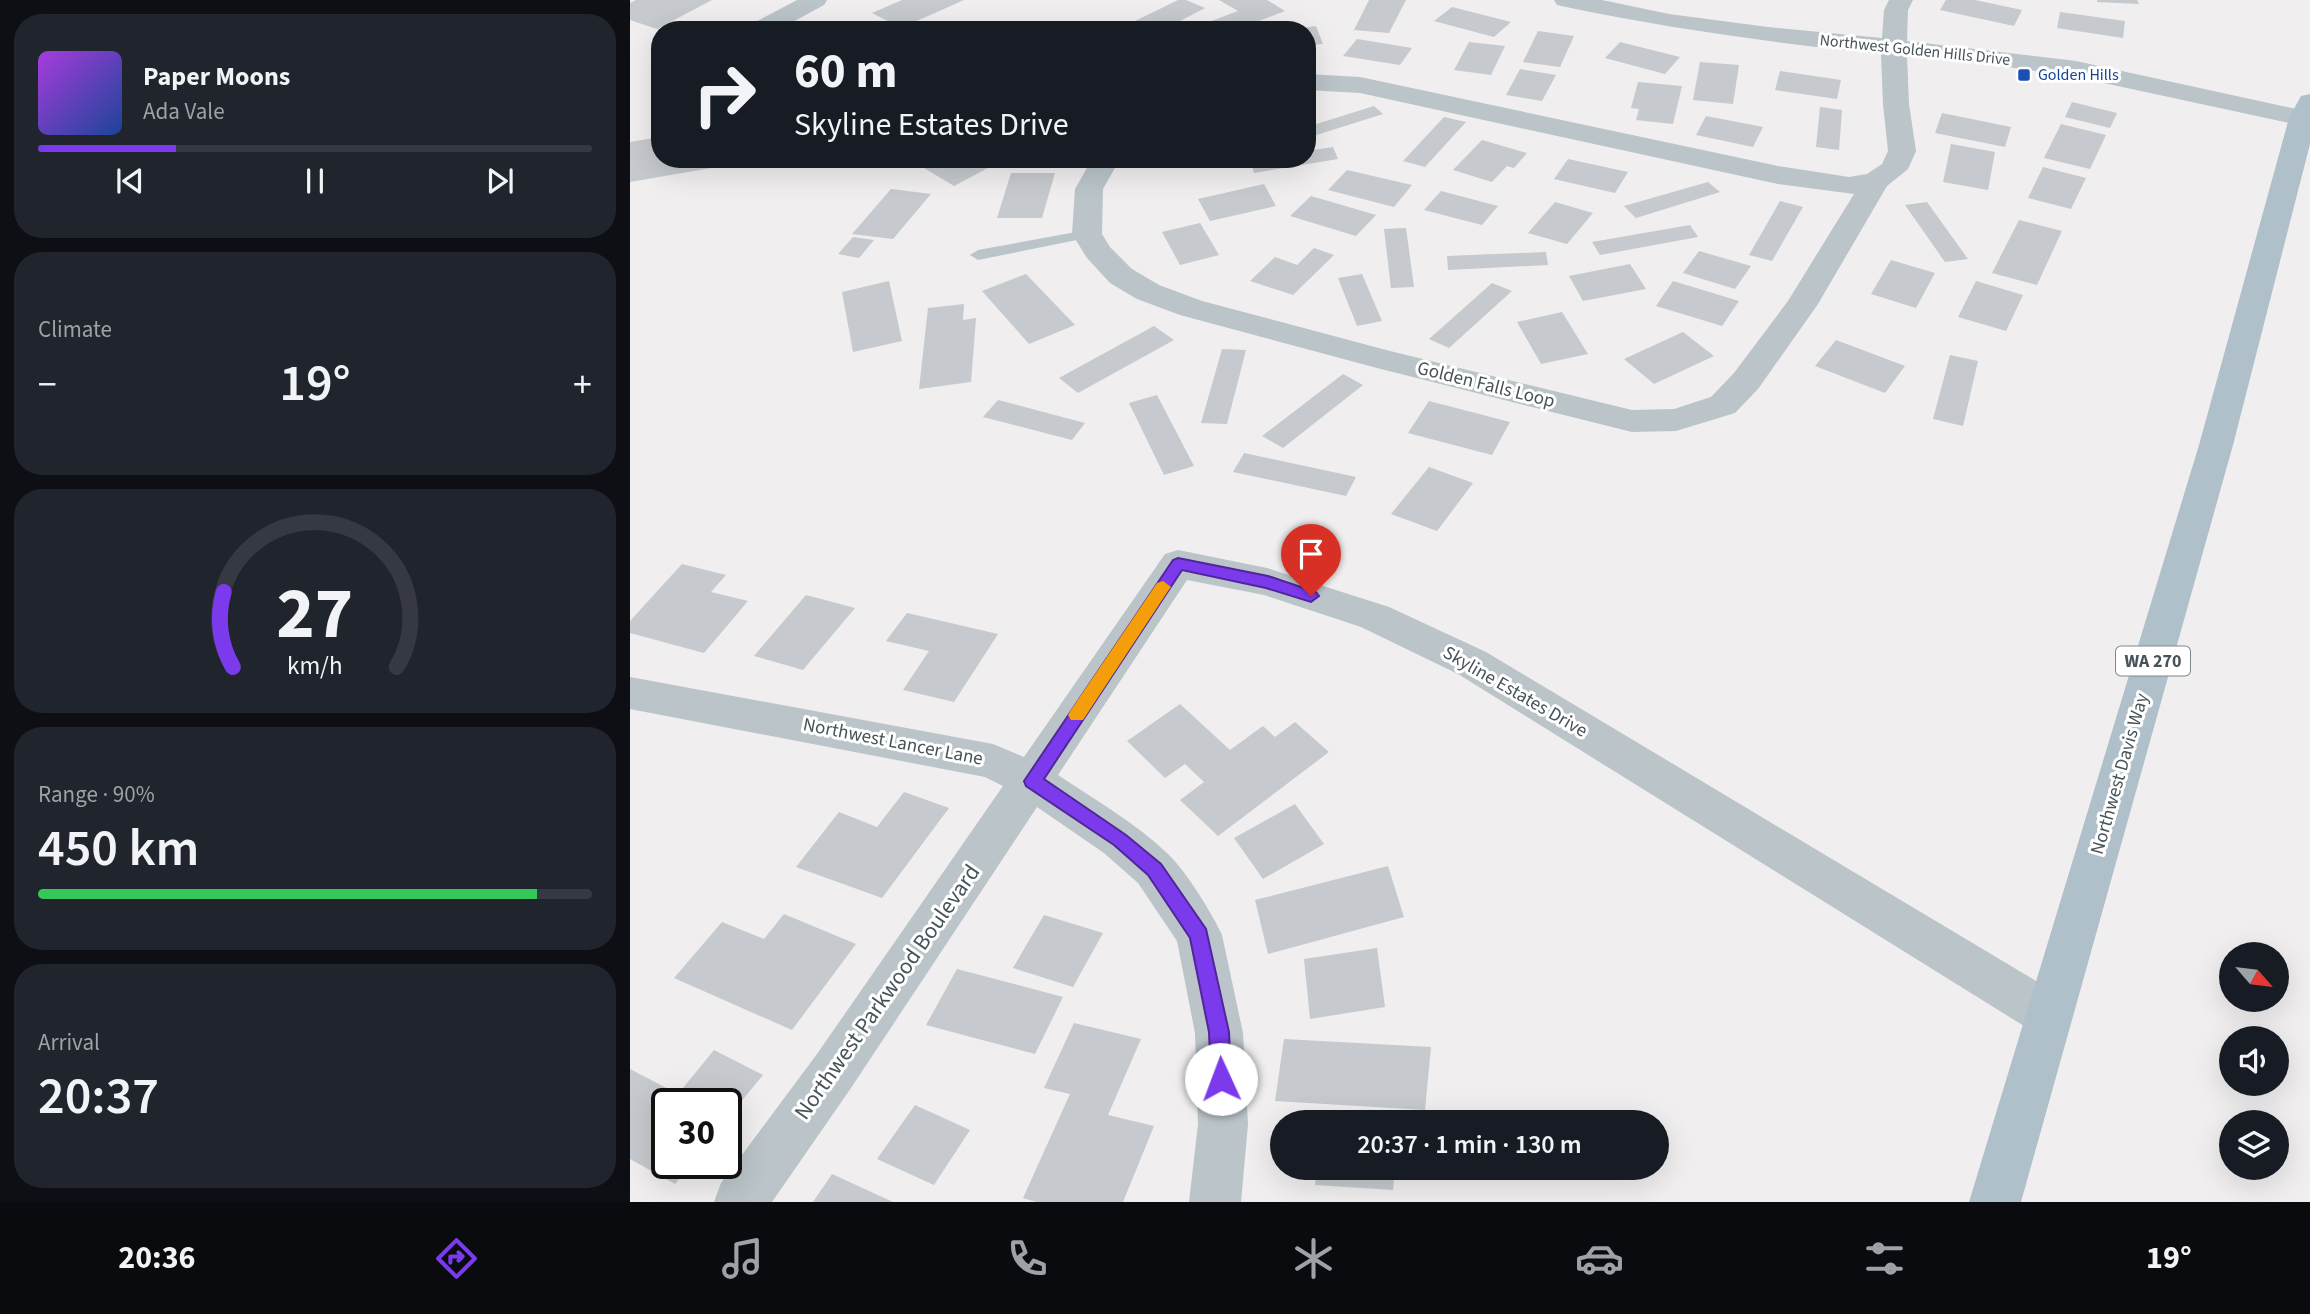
<!DOCTYPE html>
<meta charset="utf-8">
<style>
:root{--surface:#171b24;--page:#20242c;--text:#f1f3f6;--muted:#9ea1a6;--line:#363941;--accent:#7c3aed}
body{margin:0;font-family:"Source Sans 3",sans-serif;background:var(--page);color:var(--text);height:100vh;display:flex;flex-direction:column;font-size:26px;white-space:nowrap}
*{box-sizing:border-box;margin:0}
p{font-size:23px;color:var(--muted)}
.icon{flex:none;width:38px;height:38px;fill:none;stroke:currentColor;stroke-width:2;stroke-linecap:round;stroke-linejoin:round}
.map{position:relative;flex:1;overflow:hidden}
.sheet{display:flex;flex-direction:column;gap:14px;padding:14px;background:#0d0f14;width:630px}
.sheet>*{flex:none}
.top-card{position:absolute;left:21px;top:21px;width:665px;height:147px;border-radius:28px;box-shadow:0 7px 28px #0002;background:#171b24;color:var(--text);overflow:hidden}
.needle{width:46px;rotate:118deg}
.tools{position:absolute;left:1589px;top:942px;display:grid;gap:14px}
.tools a{display:grid;place-items:center;width:70px;height:70px;border-radius:50%;background:var(--surface);box-shadow:0 7px 28px #0002;font-size:35px}
.speed{position:absolute;left:21px;top:1088px;display:flex;gap:14px;font-size:35px;font-weight:700;text-align:center}
.speed>*{display:grid;place-content:center;width:91px;height:91px;border-radius:50%;background:var(--surface);box-shadow:0 7px 28px #0002;line-height:1}
.speed .limit{border:4px solid #111;border-radius:10px;background:#fff;color:#111}
.pin{position:absolute;display:grid;place-items:center;width:60px;height:60px;color:#fff;margin:-72px -30px;border-radius:50% 50% 50% 0;rotate:-45deg;box-shadow:0 0 7px #0007}
.pin .icon{rotate:45deg}
.me{position:absolute;width:77px;margin:-38px;rotate:358deg;stroke-linejoin:round;filter:drop-shadow(0 0 5px #0008)}
.turn{display:flex;align-items:center;gap:24px;height:147px;padding:0 28px;font-size:32px}
.turn .icon{width:91px;height:91px;stroke-width:2.5}
.turn b{display:block;font-size:49px;line-height:60px}
.big{font-size:52px;font-weight:600;line-height:1.1}
.sheet .card{flex:1;display:flex;flex-direction:column;justify-content:center;gap:10px;min-width:0;padding:0 24px;border-radius:28px;background:var(--page)}
.sheet .dial{align-items:center;gap:0}
.dial svg{height:182px;overflow:visible;fill:none;stroke:var(--line);stroke-width:7;stroke-linecap:round;text-anchor:middle}
.dial text{fill:var(--text);stroke:none}
.song{display:flex;align-items:center;gap:21px}
.cover{width:84px;height:84px;border-radius:10px;background:linear-gradient(135deg,hsl(280 70% 55%),hsl(220 70% 35%))}
.played{height:7px;border-radius:4px;background:linear-gradient(90deg,var(--accent) 25%,var(--line) 25%)}
.keys{display:flex;justify-content:space-around;direction:ltr}
.heat{display:flex;justify-content:space-between;align-items:center;font-size:38px;direction:ltr}
.charge{height:10px;border-radius:5px;background:linear-gradient(90deg,#34c759 90%,var(--line) 0)}
.trip{position:absolute;left:640px;top:1110px;width:399px;height:70px;border-radius:35px;background:var(--surface);box-shadow:0 7px 28px #0002;font-weight:600;line-height:70px;text-align:center}
.tab-bar{display:flex;height:112px;justify-content:space-around;align-items:center;background:#090b0e;color:var(--muted)}
.tab-bar .icon{width:49px;height:49px}
.tab-bar .active{color:var(--accent)}
.tab-bar b{font-size:32px;color:var(--text)}
main{display:flex;flex:1;min-height:0}
.map>svg:first-child{display:block}
.building{fill:#c6c9cd}
.lines{fill:none;stroke-linecap:round;stroke-linejoin:round}
.service{fill:#bac4c9;fill-rule:evenodd}
.minor{fill:#bac4c9;fill-rule:evenodd}
.primary{fill:#b0c0ca;fill-rule:evenodd}
.route{fill:#7c3aed;stroke:#51269a;stroke-width:2}
.slow{fill:#f59e0b}
.transit-dot{fill:#1a4fb4;stroke:#fff;stroke-width:2.5}
.labels{text-anchor:middle;dominant-baseline:central;stroke-width:6;stroke-linejoin:round;paint-order:stroke}
.far-street-label{font-size:16px;fill:#485359;stroke:#fff}
.far-transit-label{font-size:16px;fill:#164399;stroke:#fff;text-anchor:start}
.shield{fill:#fff;stroke:#7f878b;stroke-width:2}
.shield-label{font-size:18px;font-weight:bold;fill:#485359}
.street-label{font-size:19px;fill:#485359;stroke:#fff}
.near-street-label{font-size:23px;fill:#485359;stroke:#fff}
</style>
<main>
<section class="sheet">
<div class="card">
<div class="song"><i class="cover"></i><div><b>Paper Moons</b><p>Ada Vale</p></div></div>
<div class="played"></div>
<div class="keys"><svg class="icon" aria-label="previous" viewBox="0 0 24 24"><path d="M18 5L8 12l10 7zM5 5v14"/></svg><svg class="icon" aria-label="pause" viewBox="0 0 24 24"><path d="M8 5v14M16 5v14"/></svg><svg class="icon" aria-label="next" viewBox="0 0 24 24"><path d="M6 5l10 7-10 7zM19 5v14"/></svg></div>
</div>
<div class="card"><p>Climate</p>
<div class="heat"><a>−</a><b class="big">19°</b><a>+</a></div>
</div>
<div class="card dial"><svg viewBox="0 0 100 80">
<path d="M14 69A42 42 0 1 1 86 69"/>
<path d="M14 69A42 42 0 0 1 10 36" stroke="#7c3aed"/>
<text x="50" y="56" font-size="32" font-weight="700">27</text>
<text x="50" y="72" font-size="11">km/h</text>
</svg></div>
<div class="card"><p>Range · 90%</p><b class="big">450 km</b><div class="charge"></div></div>
<div class="card"><p>Arrival</p><b class="big">20:37</b></div>
</section>
<div class="map">
<svg width="1680" height="1202" viewBox="0 0 1680 1202">
<rect width="100%" height="100%" fill="#f0eeee"/>
<path class="building" d="M6,0h76l-55,29 -27,-9v-17z
M272,0h62l-63,28 -29,-15z
M548,0h8l19,8 -42,22h-22l-12,-6z
M589,0h48l18,11 -50,19h-15l-11,-8 29,-11z
M739,0h37l-17,33 -35,-3z
M1316,0h29l47,10 -8,16 -74,-16z
M1467,0h40l2,4 -42,-2z
M822,7l59,15 -17,15 -60,-16z
M1430,12l65,9 -2,17 -66,-10z
M686,26l7,18 -16,1v-15l-6,-2z
M908,31l36,5 -14,31 -37,-5z
M727,39l55,9 -12,17 -57,-9z
M839,42l36,4 -14,29 -37,-5z
M990,42l60,15 -15,17 -60,-16z
M1070,62l39,3 -6,39 -40,-4z
M890,69l36,6 -14,26 -36,-6z
M1150,71l61,9 -4,19 -62,-9z
M1008,82l44,4 -9,38 -37,-4 3,-11 -8,-1z
M1442,102l45,11 -7,15 -45,-11z
M744,106l9,8 -76,24v-11z
M1190,107l22,3 -3,40 -23,-3z
M1312,113l69,14 -6,20 -70,-14z
M1076,116l57,11 -10,20 -57,-12z
M814,117l22,5 -41,45 -22,-6z
M1431,124l45,11 -16,34 -46,-11z
M30,137v22h80v4l-110,19v-40z
M852,140l45,13 -13,15 -7,-2 -15,16 -39,-12z
M1321,144l44,8 -7,38 -45,-8z
M703,147l5,12 -84,14 -4,-13 57,-1v-8z
M279,159h64l15,9 -34,18z
M938,159l60,13 -13,21 -61,-14z
M1413,167l43,11 -15,31 -43,-11z
M717,170l65,15 -18,22 -66,-17z
M381,173h44l-13,45h-45z
M1078,182l12,10 -84,26 -12,-12z
M634,184l12,22 -66,15 -12,-22z
M261,189l40,5 -38,45 -41,-5z
M811,191l57,15 -16,19 -58,-15z
M681,196l65,19 -20,21 -66,-20z
M1150,201l23,6 -31,54 -23,-6z
M925,202l38,11 -26,31 -39,-11z
M1297,202l41,57 -23,3 -40,-57z
M1389,220l43,11 -25,54 -45,-12z
M570,223l19,32 -39,10 -18,-33z
M1060,225l8,12 -98,18 -8,-13z
M776,228l8,59 -23,1 -7,-59z
M223,237l21,3 -15,18 -21,-4z
M684,248l20,7 -41,40 -43,-14 25,-24 22,8z
M1069,251l52,15 -16,23 -52,-16z
M916,252l2,13 -100,5 -1,-14z
M1261,260l44,13 -19,35 -45,-14z
M1000,264l16,25 -63,12 -14,-25z
M396,274l49,51 -46,19 -47,-53z
M732,274l20,47 -25,5 -19,-48z
M259,281l13,60 -49,11 -11,-60z
M1043,281l66,20 -17,25 -66,-20z
M1346,281l47,14 -17,36 -48,-14z
M862,283l20,8 -63,57 -20,-9z
M334,304l-1,16 13,-2 -5,64 -52,7 9,-81z
M932,312l26,42 -47,10 -24,-42z
M524,326l20,14 -96,53 -19,-15z
M1053,332l31,24 -60,28 -30,-25z
M1206,340l69,26 -20,27 -70,-27z
M592,349l24,1 -19,74 -26,-1z
M1320,355l28,6 -15,65 -30,-7z
M713,374l20,11 -80,63 -21,-12z
M527,395l37,71 -30,9 -35,-72z
M368,400l87,23 -13,17 -89,-23z
M799,401l81,21 -18,33 -84,-22z
M614,453l112,24 -10,19 -113,-24z
M799,467l44,16 -36,48 -46,-17z
M52,564l44,11 -15,17 37,9 -44,52 -74,-20v-12z
M176,595l49,13 -52,62 -49,-14z
M277,613l91,21 -44,68 -51,-12 26,-39 -43,-10z
M550,704l50,46 33,-24 12,11 20,-15 34,30 -111,84 -38,-36 24,-18 -19,-18 -20,14 -38,-37z
M274,792l45,16 -67,90 -86,-31 43,-55 38,15z
M665,804l29,40 -61,35 -29,-41z
M758,866l16,51 -136,37 -13,-54z
M154,914l72,30 -64,86 -118,-52 48,-56 42,17z
M414,915l59,18 -30,54 -60,-19z
M747,948l8,59 -75,12 -6,-60z
M327,969l106,28 -28,57 -109,-29z
M444,1023l67,16 -33,76 46,11 -31,76h-87l-13,-4 47,-104 -26,-6z
M654,1039l147,8 -6,63 -150,-9z
M84,1050l49,25 -37,45v-16h-59v60h24l-16,20 -45,-25v-90l48,25z
M285,1105l55,25 -36,55 -57,-26z
M687,1167h78l-2,23 -78,-5z
M202,1174l61,28h-80z"/>
<g class="lines">
<path class="service" d="M457,230l5,1 2,3 -2,3 -114,23 -8,-5 8,-5z"/>
<path class="minor" d="M167,0h30l-3,5 -46,25h-31l3,-5z
M924,0h48l67,14 99,13 114,11 2,-28 5,-10h24l-5,10 -1,31 169,20 234,51v12l-7,2 -227,-49 -89,-13 -80,-8 2,48 7,47 -8,18 -21,17 -69,118 -60,85 -23,24 -59,18 -44,1 -255,-64 -197,-53 -43,-16 -27,-16 -23,-25 -15,-24 3,-45 17,-30h28l-17,30 -1,45 8,13 22,22 27,16 43,16 188,50 242,59 42,-1 37,-12 23,-24 54,-72 66,-107 -76,-10 -418,-91 -53,-3v-16l53,3 418,89 71,11 18,-3 15,-10 6,-13 -5,-47 -2,-50c-106,-11 -210,-25 -315,-47l-9,-2z
M548,550l89,18 122,39 97,45 580,347 7,16 -7,16 -17,6 -17,-6 -574,-357 -97,-47 -97,-32 -77,-15 -129,195c37,25 78,48 110,79 18,17 44,59 54,81l21,98 5,91 -7,78h-52l9,-78 -3,-91 -18,-92 -39,-58 -34,-30 -67,-46 -186,281 -79,114h-58l7,-19 96,-129 186,-268 -18,-9 -355,-68v-32l363,67 31,13 141,-203z"/>
<path class="primary" d="M1680,94v50l-77,301 -212,757h-52l230,-757 90,-327 12,-22z"/>
</g>
<path class="route" d="M548,558l90,18 48,16 3,4 -8,6 -45,-14 -84,-18 -138,209 82,56 35,29 45,65 23,103 2,47 -3,6 -7,3 -7,-3 -3,-6 -2,-47 -19,-94 -42,-63 -34,-30 -88,-59 -2,-5 149,-221z"/>
<path class="slow" d="M533,581l8,6 -3,4 -85,129h-12l-3,-5 3,-5 86,-127z"/>
<rect class="transit-dot" x="1387" y="68" width="14" height="14" rx="3.5"/>
<g class="labels">
<g class="far-street-label">
<text transform="translate(1285 50) rotate(6)">Northwest Golden Hills Drive</text>
</g>
<g class="far-transit-label">
<text x="1408" y="75">Golden Hills</text>
</g>
<rect class="shield" x="1486" y="646.5" width="74" height="29" rx="5"/>
<g class="shield-label">
<text x="1523" y="661">WA 270</text>
</g>
<g class="street-label">
<text transform="translate(856 385) rotate(14)">Golden Falls Loop</text>
<text transform="translate(885 692) rotate(30)">Skyline Estates Drive</text>
<text transform="translate(263 742) rotate(11)">Northwest Lancer Lane</text>
<text transform="translate(1490 774) rotate(-74)">Northwest Davis Way</text>
</g>
<g class="near-street-label">
<text transform="translate(257 992) rotate(-55)">Northwest Parkwood Boulevard</text>
</g>
</g>
</svg>
<div class="tools">
<a><svg class="needle" viewBox="-14 -14 28 28"><path d="M0-13l5 13h-10z" fill="#e53935"/><path d="M0 13l5-13h-10z" fill="#9ea1a6"/></svg></a>
<a><svg class="icon" aria-label="sound" viewBox="0 0 24 24"><path d="M4 9h4l5-4v14l-5-4H4zM17 9q2 3 0 6"/></svg></a>
<a><svg class="icon" aria-label="layers" viewBox="0 0 24 24"><path d="M12 4l9 5-9 5-9-5zM3 14l9 5 9-5"/></svg></a>
</div>
<div class="speed"><div class="limit">30</div></div>
<div class="pin" style="left:681px;top:596px;background:#d93025"><svg class="icon" aria-label="arrive" viewBox="0 0 24 24"><path d="M6 21V4h12l-3 4 3 4H6"/></svg></div>
<svg class="me" style="left:591px;top:1079px" viewBox="-20 -20 40 40"><circle r="19" fill="#fff"/><path d="M0-13L10 11 0 6-10 11z" fill="#7c3aed"/></svg>
<div class="trip">20:37 · 1 min · 130 m</div>
<div class="top-card">
<div class="turn"><svg class="icon" aria-label="right" viewBox="0 0 24 24"><path d="M7 20v-9h11M14 6l5 5-5 5"/></svg><div><b>60 m</b>Skyline Estates Drive</div></div>
</div>
</div>
</main>
<nav class="tab-bar">
<b>20:36</b>
<svg class="icon active" aria-label="directions" viewBox="0 0 24 24"><path d="M12 3l9 9-9 9-9-9zM9 14v-3h6M13 9l2 2-2 2"/></svg>
<svg class="icon" aria-label="music" viewBox="0 0 24 24"><path d="M9 18V5l10-2v13"/><circle cx="6" cy="18" r="3"/><circle cx="16" cy="16" r="3"/></svg>
<svg class="icon" aria-label="phone" viewBox="0 0 24 24"><path d="M5 4h4l2 5-3 2q2 4 5 5l2-3 5 2v4C11 20 4 13 5 4z"/></svg>
<svg class="icon" aria-label="climate" viewBox="0 0 24 24"><path d="M12 3v18M4 7l16 10M4 17L20 7"/></svg>
<svg class="icon" aria-label="car" viewBox="0 0 24 24"><path d="M5 17H2v-5l4-1 3-4h7l3 4 3 1v5h-3M9 17h6M6 11h13"/><circle cx="7" cy="17" r="2"/><circle cx="17" cy="17" r="2"/></svg>
<svg class="icon" aria-label="filters" viewBox="0 0 24 24"><path d="M4 7h16M4 17h16"/><circle cx="9" cy="7" r="2"/><circle cx="15" cy="17" r="2"/></svg>
<b>19°</b>
</nav>
